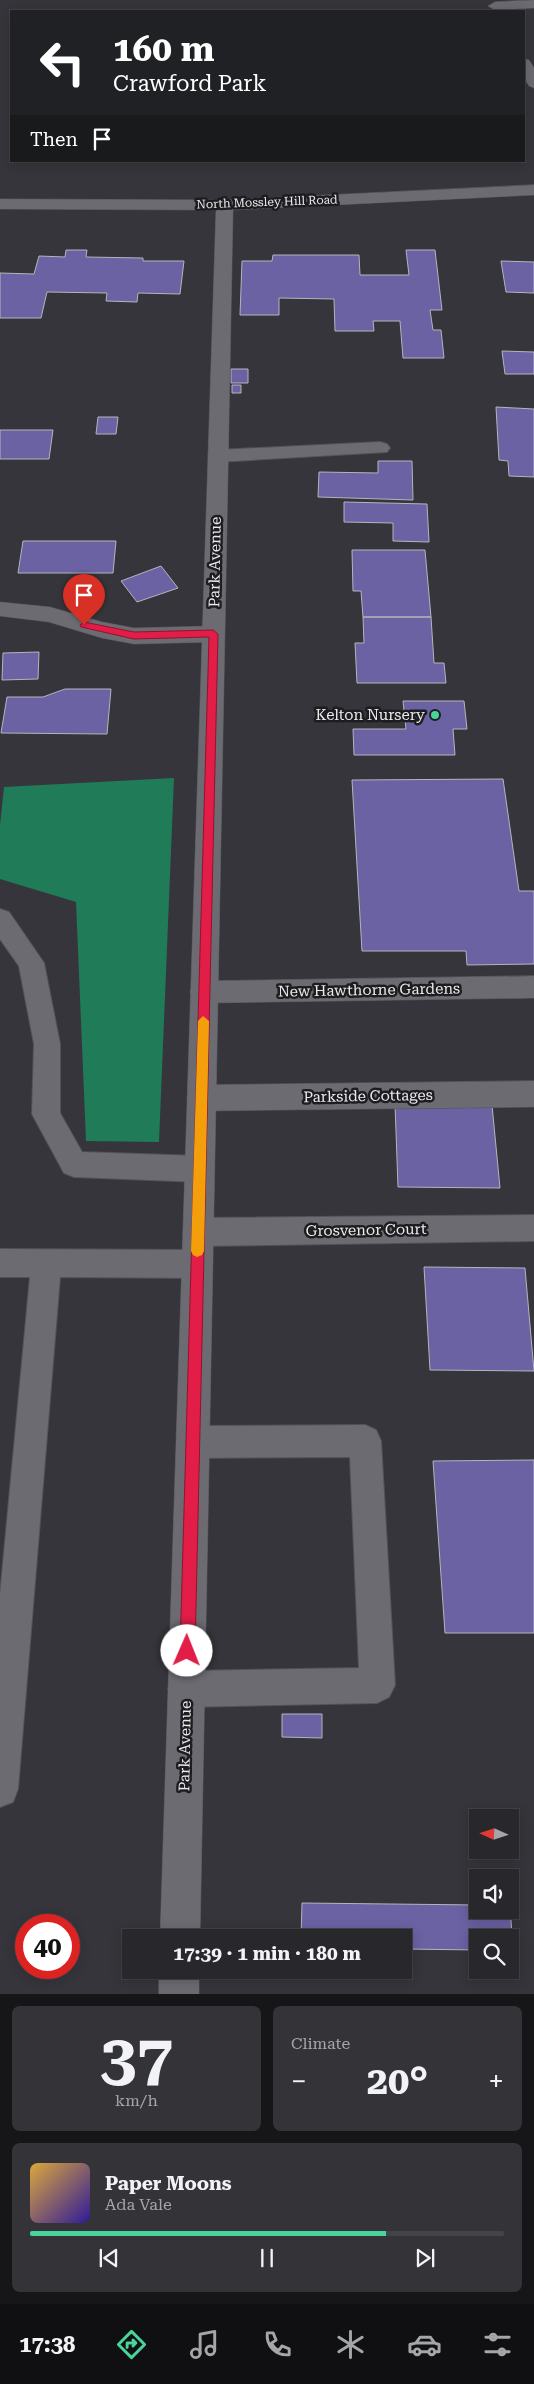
<!DOCTYPE html>
<meta charset="utf-8">
<style>
:root{--surface:#28282c;--page:#343438;--text:#f1f3f6;--muted:#a5a6a9;--line:#444448;--accent:#49d49c}
body{margin:0;font-family:"Roboto Serif",serif;background:var(--page);color:var(--text);height:100vh;display:flex;flex-direction:column;font-size:19px;white-space:nowrap}
*{box-sizing:border-box;margin:0}
p{font-size:16px;color:var(--muted)}
.icon{flex:none;width:28px;height:28px;fill:none;stroke:currentColor;stroke-width:2;stroke-linecap:round;stroke-linejoin:round}
.map{position:relative;height:1994px;overflow:hidden}
.sheet{display:flex;flex-direction:column;gap:12px;padding:12px;background:#161618;flex:1}
.sheet>*{flex:none}
.top-card{position:absolute;left:10px;top:10px;width:515px;height:152px;border-radius:0px;box-shadow:0 2px 12px #0003,0 0 0 1px var(--line);background:#202124;color:#fff;overflow:hidden}
.needle{width:32px;rotate:273deg}
.fabs{position:absolute;left:469px;top:1809px;display:grid;gap:10px}
.fabs a{display:grid;place-items:center;width:50px;height:50px;border-radius:0px;background:var(--surface);box-shadow:0 2px 12px #0003,0 0 0 1px var(--line);font-size:25px}
.speed{position:absolute;left:15px;top:1914px;display:flex;gap:10px;font-size:25px;font-weight:700;text-align:center}
.speed>*{display:grid;place-content:center;width:65px;height:65px;border-radius:50%;background:var(--surface);box-shadow:0 2px 12px #0003,0 0 0 1px var(--line);line-height:1}
.speed .limit{border:8px solid #d22;background:#fff;color:#111}
.pin{position:absolute;display:grid;place-items:center;width:42px;height:42px;color:#fff;margin:-51px -21px;border-radius:50% 50% 50% 0;rotate:-45deg;box-shadow:0 0 5px #0007}
.pin .icon{rotate:45deg}
.me{position:absolute;width:55px;margin:-28px;rotate:1deg;stroke-linejoin:round;filter:drop-shadow(0 0 4px #0008)}
.turn{display:flex;align-items:center;gap:18px;height:105px;padding:0 20px;font-size:22px}
.turn .icon{width:65px;height:65px;stroke-width:2.5}
.turn b{display:block;font-size:35px;line-height:42px}
.then{display:flex;align-items:center;height:48px;padding:0 20px;background:#0003;gap:10px;font-size:19px}
.big{font-size:38px;font-weight:700;line-height:1.1}
.sheet .card{flex:1;display:flex;flex-direction:column;justify-content:center;gap:8px;min-width:0;padding:0 18px;border-radius:8px;background:var(--page)}
.sheet .dial{align-items:center;gap:0}
.dial b{font-size:65px;line-height:1}
.song{display:flex;align-items:center;gap:15px}
.cover{width:60px;height:60px;border-radius:8px;background:linear-gradient(135deg,hsl(40 70% 55%),hsl(250 70% 35%))}
.played{height:5px;border-radius:2px;background:linear-gradient(90deg,var(--accent) 75%,var(--line) 75%)}
.keys{display:flex;justify-content:space-around;direction:ltr}
.heat{display:flex;justify-content:space-between;align-items:center;font-size:28px;direction:ltr}
.sheet .tiles{flex:1;display:grid;gap:12px;grid-template-columns:1fr 1fr}
.card:last-child{grid-column:span 2}
.trip{position:absolute;left:122px;top:1929px;width:290px;height:50px;border-radius:0px;background:var(--surface);box-shadow:0 2px 12px #0003,0 0 0 1px var(--line);font-weight:700;line-height:50px;text-align:center}
.tabs{display:flex;height:80px;justify-content:space-around;align-items:center;background:#101012;color:var(--muted)}
.tabs .icon{width:35px;height:35px}
.tabs .selected{color:var(--accent)}
.tabs b{font-size:22px;color:var(--text)}
.map>svg:first-child{display:block}
.forest{fill:#207b58}
.building{fill:#6a62a3;stroke:#b5b5bc}
.lines{fill:none;stroke-linecap:round;stroke-linejoin:round}
.service-casing{stroke:#525257;stroke-width:2}
.minor-casing{stroke:#525257;stroke-width:1}
.tertiary-casing{stroke:#525257;stroke-width:1}
.service{fill:#6c6b72;fill-rule:evenodd}
.minor{fill:#6c6b72;fill-rule:evenodd}
.tertiary{fill:#6c6b72;fill-rule:evenodd}
.route{fill:#e11d48;stroke:#92132f}
.slow{fill:#f59e0b}
.poi-dot{fill:#49d49c;stroke:#1d1d20;stroke-width:2}
.labels{text-anchor:middle;dominant-baseline:central;stroke-width:5;stroke-linejoin:round;paint-order:stroke}
.far-street-label{font-size:12px;fill:#eaeaee;stroke:#1d1d20}
.street-label{font-size:15px;fill:#eaeaee;stroke:#1d1d20}
.poi-label{font-size:15px;fill:#eaeaee;stroke:#1d1d20;text-anchor:end}
</style>
<div class="map">
<svg width="534" height="1994" viewBox="0 0 534 1994">
<rect width="100%" height="100%" fill="#36353b"/>
<path class="forest" d="M174,778l-15,364 -73,-1 -10,-239 -76,-23v-54l4,-38z"/>
<path class="building" d="M66,250h21l-1,7 57,1v3h41l-4,33 -42,-1 -1,9 -31,-1 1,-8 -60,-1 -6,26h-41v-45l34,1 5,-18 26,1z
M406,250h29l7,60h-12l3,20h8l3,28h-41l-3,-37h-27l1,10h-39l-1,-32 -55,-1v17h-39l2,-54h30l1,-6h86l1,20h49z
M501,261l33,1v31l-28,-1z
M502,351l32,1v22h-29z
M231,369h17v14h-17z
M232,385h9v8h-9z
M496,407l38,2v68l-25,-1 -1,-15 -9,-1z
M98,417h20l-2,17h-20z
M0,430h53l-4,29h-49z
M378,461h34l1,39 -95,-3 1,-25 59,1z
M344,502l83,2 2,38 -36,-1v-18l-49,-1z
M23,541h93l-3,32h-95z
M352,550h73l6,67h-68l-2,-26h-8z
M161,566l17,22 -41,14 -16,-21z
M363,617h68l3,46h10l2,20h-89l-2,-40h9z
M39,652l-1,27 -36,1 1,-27z
M65,689h46l-4,45 -106,-1 6,-36h36z
M403,701h61l3,28h-14l2,26h-101l-1,-26h53z
M503,779l16,112h15v73l-67,1 -1,-14h-104l-10,-171z
M395,1104l97,1 8,83 -102,-1z
M424,1267l101,1 9,103 -104,-1z
M534,1460v173h-89l-12,-172z
M282,1714h40v24l-40,-1z
M302,1903l176,2v5h32v-5l3,46h-3v-13h-32v12l-74,-1v-11h-103z"/>
<g class="lines">
<g class="service-casing">
<path id="service" d="M380,442l7,2 3,4 -3,4 -169,10 -7,-2 -3,-4 3,-4 7,-2z
M0,909l9,3 35,51 16,81v69l22,39 118,4 10,4 4,9 -4,9 -10,4 -126,-5 -10,-4 -32,-59 2,-70 -15,-78 -19,-27z
M534,1215v26l-336,5 -10,-4 -5,-10 5,-10 10,-4z
M0,1249l197,1 10,4 5,10 -5,10 -10,4 -137,-1 -42,512 -5,13 -13,5v-212l30,-318h-30z
M365,1425l11,5 5,11 14,244 -6,12 -12,6 -191,4 -12,-6 -6,-12 6,-12 12,-6 173,-3 -9,-211 -157,1 -11,-5 -5,-11 5,-11 11,-5z"/>
</g>
<g class="minor-casing">
<path id="minor" d="M534,0v8l-39,2 -7,-4 7,-4z
M524,59l5,1 5,8v20l-5,-2 -5,-8z
M0,602l50,5 52,15 32,6 79,-2 8,3 3,5 -3,5 -8,3 -79,2 -32,-6 -53,-16 -49,-6z
M534,976v22l-330,5 -10,-3 -4,-8 4,-8 10,-3z
M534,1081v26l-333,4 -10,-4 -4,-9 4,-9 10,-4z"/>
</g>
<g class="tertiary-casing">
<path id="tertiary" d="M534,185v10l-301,15 -33,1728h-40l56,-1728 -216,-1v-10l225,1z
M159,1970h40v24h-40z"/>
</g>
<use href="#service" class="service"/>
<use href="#minor" class="minor"/>
<use href="#tertiary" class="tertiary"/>
</g>
<path class="route" d="M84,622l50,10 79,-2 5,4 -23,1017 -2,6 -6,2 -5,-2 -2,-6 29,-1014 -75,2 -53,-12 -1,-2z"/>
<path class="slow" d="M203,1016l6,5 -5,230 -2,4 -5,2 -4,-2 -2,-4 7,-230z"/>
<circle class="poi-dot" cx="435" cy="715" r="5"/>
<g class="labels">
<g class="far-street-label">
<text transform="translate(267 202) rotate(-2)">North Mossley Hill Road</text>
</g>
<g class="street-label">
<text transform="translate(215 562) rotate(-89)">Park Avenue</text>
<text transform="translate(369 990) rotate(-1)">New Hawthorne Gardens</text>
<text transform="translate(368 1096) rotate(-1)">Parkside Cottages</text>
<text transform="translate(366 1230) rotate(-1)">Grosvenor Court</text>
<text transform="translate(185 1746) rotate(-89)">Park Avenue</text>
</g>
<g class="poi-label">
<text x="425" y="715">Kelton Nursery</text>
</g>
</g>
</svg>
<div class="fabs">
<a><svg class="needle" viewBox="-14 -14 28 28"><path d="M0-13l5 13h-10z" fill="#e53935"/><path d="M0 13l5-13h-10z" fill="#a5a6a9"/></svg></a>
<a><svg class="icon" aria-label="sound" viewBox="0 0 24 24"><path d="M4 9h4l5-4v14l-5-4H4zM17 9q2 3 0 6"/></svg></a>
<a><svg class="icon" aria-label="search" viewBox="0 0 24 24"><circle cx="10" cy="10" r="6"/><path d="M15 15l6 6"/></svg></a>
</div>
<div class="speed"><div class="limit">40</div></div>
<div class="pin" style="left:84px;top:625px;background:#d93025"><svg class="icon" aria-label="arrive" viewBox="0 0 24 24"><path d="M6 21V4h12l-3 4 3 4H6"/></svg></div>
<svg class="me" style="left:187px;top:1651px" viewBox="-20 -20 40 40"><circle r="19" fill="#fff"/><path d="M0-13L10 11 0 6-10 11z" fill="#e11d48"/></svg>
<div class="trip">17:39 · 1 min · 180 m</div>
<div class="top-card">
<div class="turn"><svg class="icon" aria-label="left" viewBox="0 0 24 24"><path d="M17 20v-9H6M10 6l-5 5 5 5"/></svg><div><b>160 m</b>Crawford Park</div></div>
<div class="then">Then<svg class="icon" aria-label="arrive" viewBox="0 0 24 24"><path d="M6 21V4h12l-3 4 3 4H6"/></svg></div>
</div>
</div>
<section class="sheet">
<div class="tiles">
<div class="card dial"><b>37</b><p>km/h</p></div>
<div class="card"><p>Climate</p>
<div class="heat"><a>−</a><b class="big">20°</b><a>+</a></div>
</div>
<div class="card">
<div class="song"><i class="cover"></i><div><b>Paper Moons</b><p>Ada Vale</p></div></div>
<div class="played"></div>
<div class="keys"><svg class="icon" aria-label="previous" viewBox="0 0 24 24"><path d="M18 5L8 12l10 7zM5 5v14"/></svg><svg class="icon" aria-label="pause" viewBox="0 0 24 24"><path d="M8 5v14M16 5v14"/></svg><svg class="icon" aria-label="next" viewBox="0 0 24 24"><path d="M6 5l10 7-10 7zM19 5v14"/></svg></div>
</div>
</div>
</section>
<nav class="tabs">
<b>17:38</b>
<svg class="icon selected" aria-label="directions" viewBox="0 0 24 24"><path d="M12 3l9 9-9 9-9-9zM9 14v-3h6M13 9l2 2-2 2"/></svg>
<svg class="icon" aria-label="music" viewBox="0 0 24 24"><path d="M9 18V5l10-2v13"/><circle cx="6" cy="18" r="3"/><circle cx="16" cy="16" r="3"/></svg>
<svg class="icon" aria-label="phone" viewBox="0 0 24 24"><path d="M5 4h4l2 5-3 2q2 4 5 5l2-3 5 2v4C11 20 4 13 5 4z"/></svg>
<svg class="icon" aria-label="climate" viewBox="0 0 24 24"><path d="M12 3v18M4 7l16 10M4 17L20 7"/></svg>
<svg class="icon" aria-label="car" viewBox="0 0 24 24"><path d="M5 17H2v-5l4-1 3-4h7l3 4 3 1v5h-3M9 17h6M6 11h13"/><circle cx="7" cy="17" r="2"/><circle cx="17" cy="17" r="2"/></svg>
<svg class="icon" aria-label="filters" viewBox="0 0 24 24"><path d="M4 7h16M4 17h16"/><circle cx="9" cy="7" r="2"/><circle cx="15" cy="17" r="2"/></svg>
</nav>
